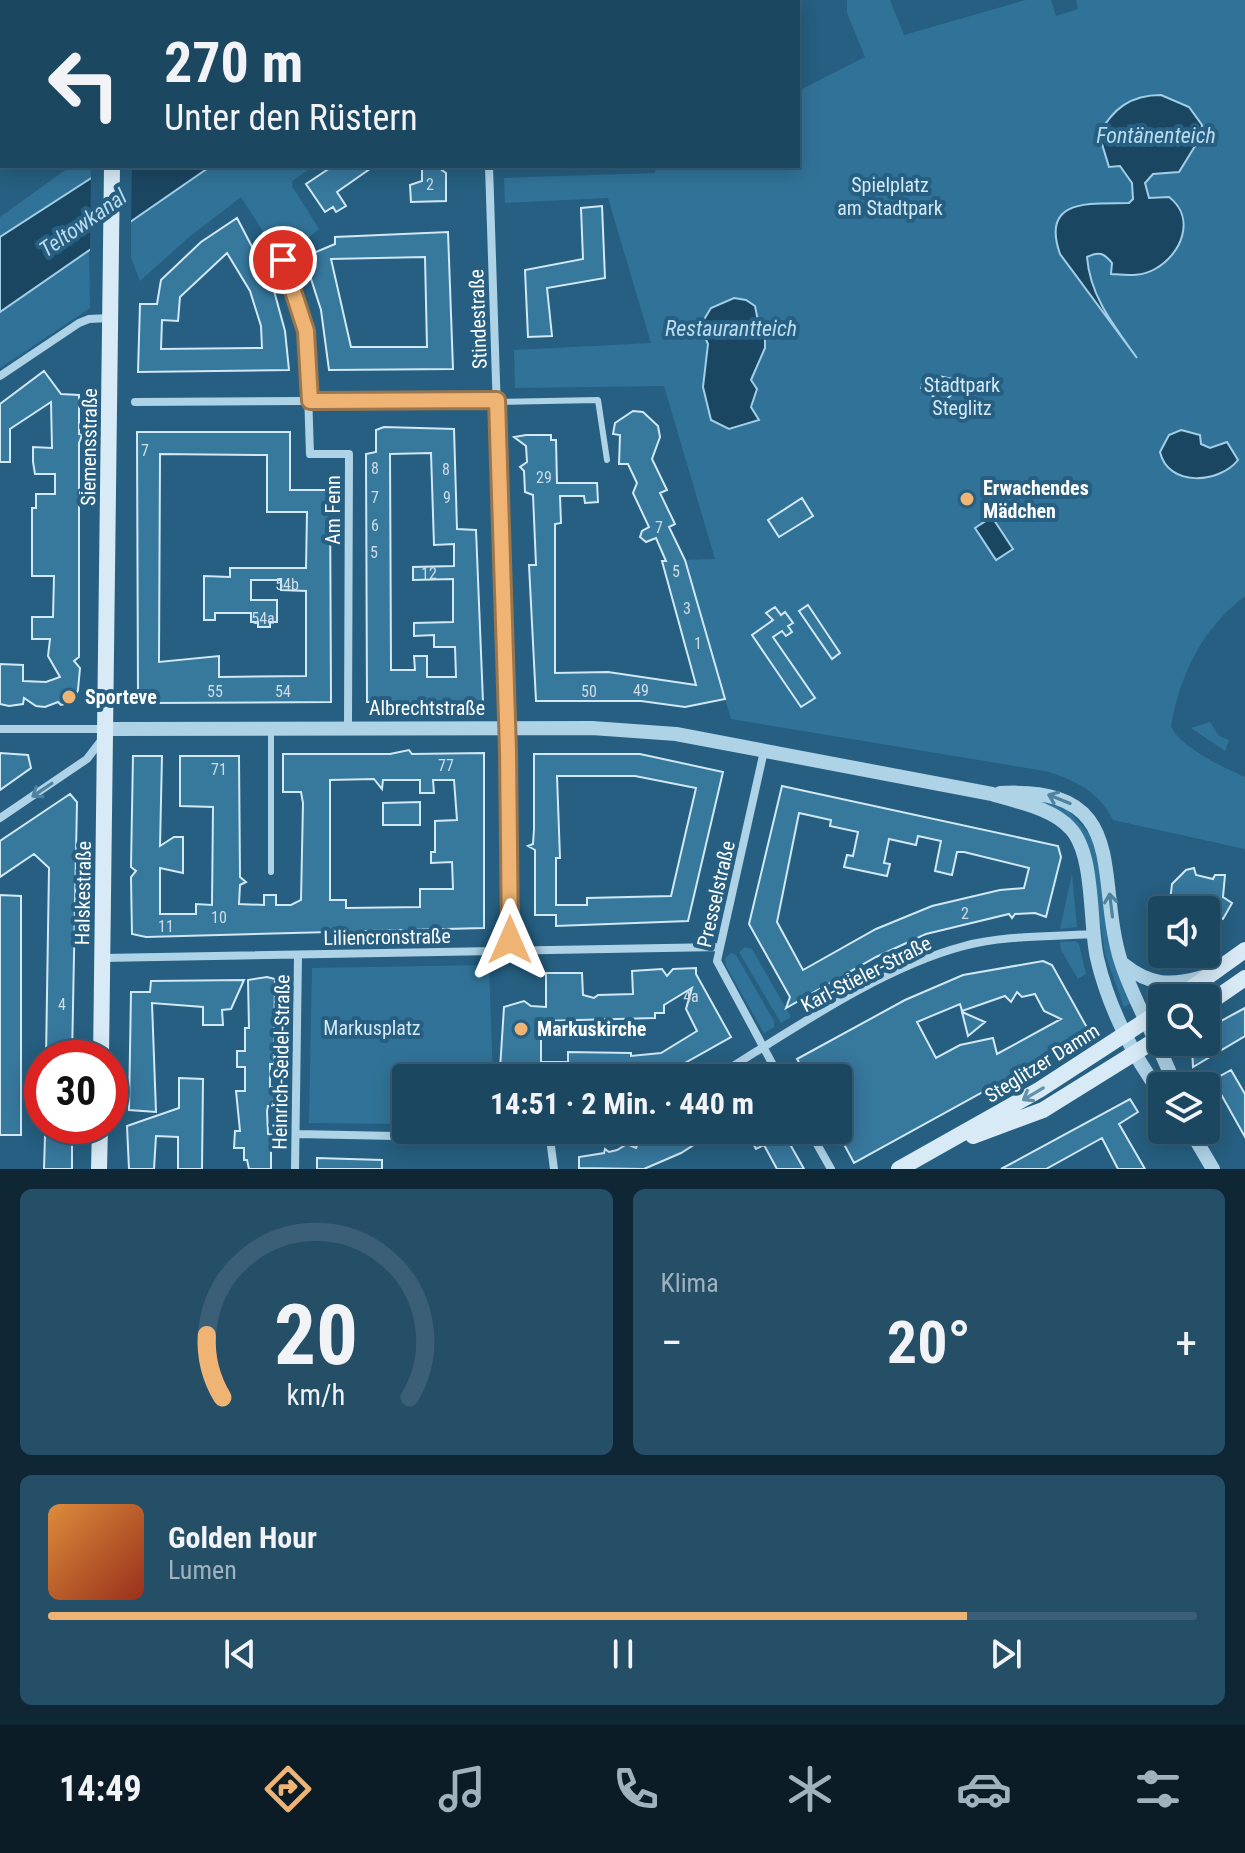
<!DOCTYPE html>
<html lang="de">
<meta charset="utf-8">
<style>
:root{--surface:#1c4761;--page:#254e67;--text:#f1f3f6;--muted:#a0b2bd;--line:#3a5f76;--accent:#efb473}
body{margin:0;font-family:"Roboto Condensed",sans-serif;background:var(--page);color:var(--text);height:100vh;display:flex;flex-direction:column;font-size:30px;white-space:nowrap}
*{box-sizing:border-box;margin:0}
p{font-size:26px;color:var(--muted)}
.icon{flex:none;width:44px;height:44px;fill:none;stroke:currentColor;stroke-width:2;stroke-linecap:round;stroke-linejoin:round}
.map{position:relative;height:1169px;overflow:hidden}
.side{display:flex;flex-direction:column;gap:20px;padding:20px;background:#0f2735;flex:1}
.side>*{flex:none}
.guide{position:absolute;left:0px;top:0px;width:800px;height:168px;box-shadow:0 4px 20px #0003,0 0 0 2px var(--line);background:#1c4761;color:var(--text);overflow:hidden}
.buttons{position:absolute;left:1148px;top:896px;display:grid;gap:16px}
.buttons a{display:grid;place-items:center;width:72px;height:72px;border-radius:8px;background:var(--surface);box-shadow:0 4px 20px #0003,0 0 0 2px var(--line);font-size:40px}
.speed{position:absolute;left:24px;top:1040px;display:flex;gap:16px;font-size:40px;font-weight:700;text-align:center}
.speed>*{display:grid;place-content:center;width:104px;height:104px;border-radius:50%;background:var(--surface);box-shadow:0 4px 20px #0003,0 0 0 2px var(--line);line-height:1}
.speed .limit{border:12px solid #d22;background:#fff;color:#111}
.pin{position:absolute;display:grid;place-items:center;width:68px;height:68px;color:#fff;margin:-34px;border:4px solid #fff;border-radius:50%;box-shadow:0 2px 8px #0007}
.me{position:absolute;width:88px;margin:-44px;rotate:0deg;stroke-linejoin:round;filter:drop-shadow(0 0 6px #0008)}
.turn{display:flex;align-items:center;gap:28px;height:168px;padding:0 32px;font-size:36px}
.turn .icon{width:104px;height:104px;stroke-width:2.5}
.turn b{display:block;font-size:56px;line-height:68px}
.big{font-size:60px;font-weight:700;line-height:1.1}
.side .tile{flex:1;display:flex;flex-direction:column;justify-content:center;gap:12px;min-width:0;padding:0 28px;border-radius:12px;background:var(--page)}
.side .dial{align-items:center;gap:0}
.dial svg{height:208px;overflow:visible;fill:none;stroke:var(--line);stroke-width:7;stroke-linecap:round;text-anchor:middle}
.dial text{fill:var(--text);stroke:none}
.song{display:flex;align-items:center;gap:24px}
.cover{width:96px;height:96px;border-radius:12px;background:linear-gradient(135deg,hsl(30 70% 55%),hsl(10 70% 35%))}
.played{height:8px;border-radius:4px;background:linear-gradient(90deg,var(--accent) 80%,var(--line) 80%)}
.keys{display:flex;justify-content:space-around;direction:ltr}
.heat{display:flex;justify-content:space-between;align-items:center;font-size:44px;direction:ltr}
.side .tiles{flex:1;display:grid;gap:20px;grid-template-columns:1fr 1fr}
.tile:last-child{grid-column:span 2}
.trip{position:absolute;left:392px;top:1064px;width:460px;height:80px;border-radius:8px;background:var(--surface);box-shadow:0 4px 20px #0003,0 0 0 2px var(--line);font-weight:700;line-height:80px;text-align:center}
.tabs{display:flex;height:128px;justify-content:space-around;align-items:center;background:#0b1c27;color:var(--muted)}
.tabs .icon{width:56px;height:56px}
.tabs .selected{color:var(--accent)}
.tabs b{font-size:36px;color:var(--text)}
.map>svg:first-child{display:block}
.green{fill:#317398}
.water{fill:#1b4661;stroke:#a2cfe7;stroke-width:2}
.pier{fill:#265f81}
.building{fill:#37789d;stroke:#d1e8f5;stroke-width:2;fill-rule:evenodd}
.lines{fill:none;stroke-linecap:round;stroke-linejoin:round}
.service{stroke:#aed2e6;stroke-width:6}
.minor{stroke:#aed2e6;stroke-width:8}
.tertiary{stroke:#aed2e6;stroke-width:14}
.secondary{stroke:#d7eaf6;stroke-width:16}
.oneway{stroke:#4f829f}
.oneway2{stroke:#6490aa}
.route-casing{stroke:#9b754b;stroke-width:20}
.route{stroke:#efb473;stroke-width:14}
.poi-dot{fill:#efb473;stroke:#265f81;stroke-width:3}
.labels{text-anchor:middle;dominant-baseline:central;stroke-width:8;stroke-linejoin:round;paint-order:stroke}
.number-label{font-size:16px;fill:#cddde6}
.park-label{font-size:20px;fill:#d1e8f5;stroke:#265f81}
.street-label{font-size:20px;fill:#fff;stroke:#265f81}
.poi-label{font-size:20px;font-weight:bold;fill:#fff;stroke:#265f81;text-anchor:start}
.water-label{font-size:22px;font-style:italic;fill:#b9dbee;stroke:#265f81}
</style>
<div class="map">
<svg width="1245" height="1169" viewBox="0 0 1245 1169">
<rect width="100%" height="100%" fill="#265f81"/>
<path class="green" d="M847,0h43l14,35 122,-35h25l5,16 22,-7 -2,-9h169v596c-44,34 -64,77 -74,130 7,20 55,43 74,51v72l-132,-29c-13,-28 -40,-41 -68,-49l-314,-52 -47,-159 31,-1 -51,-173 -149,2 -1,-38 137,-7 -43,-145 -103,5 -1,-25 151,-5v-7h143v-75l67,-34 -18,-44z
M71,166h20v13l-91,58v-20z
M211,166h103l-22,15v5l27,43 -32,26v-22l-10,-6 -13,6 -23,-36 -53,41 -48,43 -9,-23v-39z
M89,251l1,57 -90,60v-56z
M1210,722l9,14 10,4 -4,11 -34,-23z
M1041,800l28,11 21,24 8,21 12,92 21,55 -7,4 -19,-53 -17,-110 -14,-22 -34,-19z
M1072,874l5,53 -17,2z
M1075,941l4,3 7,30 -8,5 -17,-29 -1,-8z
M745,947l7,2 39,68 -10,6 -42,-71z
M731,953l5,2 38,66v6l-10,6 -38,-67 -1,-8z
M489,965l4,113h-87v46l-97,-1 3,-155z"/>
<path class="water" d="M1161,95l28,12 13,18 -2,13 -21,34 -26,2 -8,9 4,15 20,-1c27,21 13,57 -14,72 -14,8 -28,6 -44,5l1,-11c-8,-10 -13,-12 -25,-6 3,40 28,70 50,101l-77,-104c-20,-57 32,-50 69,-51l4,-4 -1,-16 -12,-17 -11,1 -10,-33c14,-25 31,-39 62,-39z
M110,166h101l-211,146v-75z
M734,298l12,2 9,6 6,30 4,3v9l-14,32 6,9 -6,18 8,13 -30,9 -18,-9 -8,-33 5,-43 -8,-18 11,-18z
M1181,430l19,5 1,9 9,4 17,-6 11,18c-19,24 -70,27 -78,-8l9,-17z
M992,517l21,32 -17,11 -21,-32z"/>
<path class="pier" d="M103,166h29l-1,58 -41,31 1,-81z"/>
<path class="building" d="M333,166h41l-37,26 9,14 -10,6 -3,-5 -8,5 -19,-28z
M436,166l10,7v28l-35,1 -1,-17 12,-4v-13z
M602,206l3,72 -58,10 5,48 -24,1 -3,-67 58,-11 -2,-51z
M237,218l36,69 12,44 4,39 -151,2 2,-68h17l4,-24 40,-38zM227,253l23,38 11,35 1,22 -101,1 1,-29 16,1 2,-24z
M448,232l5,137 -124,1 -8,-60 -17,-53 31,-13v-7zM425,257l2,90h-76l-20,-88z
M44,371l17,23 18,1v39l3,1 -3,8v214l-5,4 6,7 -2,22 -5,12 -12,3 -3,-3 -13,5 -9,-1 -12,-8 -1,6 -14,2 -9,-2v-40l23,1v16l23,1 14,-5 -12,-21 2,-17h-18v-22h21l1,-41h-22v-68h4v-14h19v-20h-20l-2,-12v-15l19,1 -1,-46 -41,27v33h-10v-58z
M938,376l15,3 -1,15 -9,9 -22,-15 4,-11z
M633,411l10,1 15,14 2,11 -8,22 15,31 -7,3 15,31 -6,3 16,33 40,139 -40,8 -44,-6h-105l-7,-136h7l-3,-70 -8,-3 -1,-21 -4,-4 7,-5 -1,-16 -12,-9 12,-2h25v5h5l1,43h40l1,19 -13,1 -1,-7h-24l1,27 -6,1v149l53,-1 88,13 -34,-124h4l-10,-23 -10,4 -6,-5 2,-6 7,-4 -16,-34 4,-10 -9,-19h-9l1,-29 -7,-1 2,-11z
M384,427l70,2 3,100 19,1 7,172h-116l-1,-248 10,-2v-22zM431,453l3,92 20,-1v22l-41,1v13l40,-1v43l-39,1v13l20,-1v12h21l1,30h-29v-21h-13l1,14h-24l-1,-216z
M137,432h153v58h40l1,212 -178,1 -15,-7zM160,454l107,1v57h40l-1,56h-76v9l-26,-1v44h11v-7h36v9h7v5h12v-5h7v-22h-26v-20h30v10l25,1v85l-87,1v-21l-60,6z
M802,498l11,18 -34,21 -11,-17z
M808,605l32,48 -8,6 -33,-48z
M775,607l6,8 4,-3 8,11 -5,3 4,6 -6,4 -4,-5 -9,6 42,61 -14,9 -49,-72 21,-15 -7,-7z
M409,750l3,4 72,-1v175l-338,9 -14,-3 -1,-57 5,-6 -5,-4 2,-111h29l-2,90 14,-9h9v36l-23,-5v46h36v-10l16,1 1,-98 -33,-1v-50h59l1,121 6,5 -6,3 -1,19 25,1v-10h12v10h15l10,-5 2,-97 -2,-11h-18v-38h107zM374,779l8,10 1,-9h37v13h14l-1,-13h21l3,40 -22,1v31h-4v11l21,-1 1,27h-33v18l-74,1v-8h-16v-120z
M0,753l28,2 3,13 -31,22z
M534,754h106l83,18 -35,149 -132,5v-11h-21v-65l-7,-4 5,-2 1,-15zM557,776h78l61,12 -25,108 -84,2v7h-31v-47h4z
M782,786l276,60 3,11 -15,60 -11,-4 -20,1 -3,4 -3,-4 -83,20 -50,23 -90,51 4,-11 -41,-73zM799,813l32,7 -1,6 28,6 -5,24 -6,-1 -3,12 43,9 3,-12 -6,-1 5,-24 27,6 2,-9 23,5 -6,30 17,4 5,-23h7l65,16 -5,20 -24,2 -68,16 -56,23 -73,41 -26,-48z
M70,794l7,8 -5,256h-26l3,-190 -15,-14 -34,23v-36z
M420,802v23h-37v-22z
M1194,868l2,7 17,4 2,-4h10l-2,22 9,6 -9,16 -27,-13 -3,4h-24l3,-26 14,-14z
M0,895l21,1v239h-21z
M1043,961l9,4 38,68 -236,130 -16,-30v-55h-30l-11,-19 108,-59 58,-25zM1017,992l5,5 13,-3 9,17 17,8 -64,35 -4,-16 -33,7 -24,13 -19,-36 43,-18 2,7 43,-15 6,6z
M696,968v6l35,63 -73,41h-116v-5h-38l-4,-4 4,-62 20,-6 7,5 15,1v-34h36l1,22 11,3 4,-3 35,-1 -1,-23 30,-2 5,7 6,-7zM692,988l-6,21 11,22 -36,22 -30,3v-3l-63,-1v10h-27v-41l114,-3v-5h9v-8z
M267,977l8,2 -1,85h-4v23h4v10l-1,9h-5l-1,5 1,23 6,1v13h-3v21h-22l-2,-9h-3v-12h-10l1,-17h5l-4,-40h9v-24h-8v-16h8v-23h4l-1,-48z
M244,980l-13,29 -9,1 1,15h-20v-18l-51,-4 4,109 -27,-2 2,-118h19l1,-11z
M1245,1008v28l-52,31 -1,-20 14,-5v-8l13,-12z
M962,1012l23,10 -17,14z
M1231,1070l14,24v43l-32,-57z
M179,1078l24,1 -1,90h-24v-32l-22,-1 -2,33h-25l-2,-43 52,-18z
M1130,1099l8,13 -19,12 26,45h-27l-16,-31 -56,31h-45z
M52,1126h20v43h-28l1,-33 7,-1z
M666,1130h51l-36,23 -37,16 -65,-1v-11l25,-4 1,-4 4,3 8,-2 10,-6 9,4 3,-7z
M755,1130h27l22,39h-27l-13,-24 -8,4 -5,-9 7,-4z
M317,1158l65,2v9h-65z"/>
<g class="lines">
<path class="service" d="M644,0v2
M497,402l101,-2 9,60
M271,728v144
M519,1138v-8"/>
<path class="minor" d="M419,0l1,2
M523,2l3,-2
M489,166l17,521 4,264
M276,241l16,38 14,52 4,123h39l-1,274
M0,376l79,-53 10,-4 21,-1
M135,402l362,-2
M0,729h106
M764,751l-47,210 63,117
M0,818l87,-59 13,-17
M102,958l618,-11
M714,1078c75,-46 166,-110 250,-132 42,-11 85,-9 128,-12
M809,1130l22,39
M296,1134l254,5 56,-9
M550,1139l4,30
M295,1169l3,-214"/>
<path class="tertiary" d="M106,729l486,-1 84,6 316,60c25,8 60,14 78,34 25,26 19,94 27,130 11,48 36,98 65,137
M1000,793c133,-7 94,83 121,169 14,43 39,82 54,124
M1123,964c27,22 48,22 80,13
M1190,1130l23,39"/>
<path class="secondary" d="M12,2l10,-2
M104,2l2,-2
M119,2v-2
M0,31l2,-1
M1178,998l67,-48
M1206,1005l39,-27
M101,1058l11,-892
M973,1136l70,-26 119,-74
M99,1169l1,-43
M899,1169l140,-79 123,-80"/>
</g>
<defs><path id="oneway-shaft" d="M-6 0H5M1.5-3L5.5 0L1.5 3" fill="none" stroke-width="1.6" stroke-linecap="round" stroke-linejoin="round" transform="scale(2)"/></defs>
<g class="oneway">
<use href="#oneway-shaft" transform="translate(42 790) rotate(146)"/>
<use href="#oneway-shaft" transform="translate(1059 799) rotate(-158)"/>
<use href="#oneway-shaft" transform="translate(1111 905) rotate(-97)"/>
</g>
<use class="oneway2" href="#oneway-shaft" transform="translate(1033 1094) rotate(149)"/>
<g class="lines">
<g class="route-casing">
<path id="route" d="M283,260l23,71 4,70 187,-1 11,351 2,189"/>
</g>
<use href="#route" class="route"/>
</g>
<g class="poi-dot">
<circle cx="967" cy="499" r="8"/>
<circle cx="69" cy="697" r="8"/>
<circle cx="521" cy="1029" r="8"/>
</g>
<g class="labels">
<g class="number-label">
<text x="430" y="184">2</text>
<text x="145" y="450">7</text>
<text x="375" y="468">8</text>
<text x="446" y="469">8</text>
<text x="544" y="477">29</text>
<text x="375" y="497">7</text>
<text x="447" y="497">9</text>
<text x="375" y="525">6</text>
<text x="659" y="527">7</text>
<text x="374" y="552">5</text>
<text x="676" y="571">5</text>
<text x="429" y="573">12</text>
<text x="287" y="584">54b</text>
<text x="687" y="608">3</text>
<text x="263" y="618">54a</text>
<text x="698" y="643">1</text>
<text x="641" y="690">49</text>
<text x="215" y="691">55</text>
<text x="283" y="691">54</text>
<text x="589" y="691">50</text>
<text x="446" y="765">77</text>
<text x="219" y="769">71</text>
<text x="965" y="913">2</text>
<text x="219" y="917">10</text>
<text x="166" y="926">11</text>
<text x="691" y="996">4a</text>
<text x="62" y="1004">4</text>
</g>
<g class="park-label">
<text x="890" y="185">Spielplatz<tspan x="890" dy="23">am Stadtpark</tspan></text>
<text x="962" y="385">Stadtpark<tspan x="962" dy="23">Steglitz</tspan></text>
<text x="372" y="1028">Markusplatz</text>
</g>
<g class="street-label">
<text transform="translate(478 319) rotate(-92)">Stindestraße</text>
<text transform="translate(89 447) rotate(-89)">Siemensstraße</text>
<text transform="translate(333 510) rotate(-90)">Am Fenn</text>
<text x="427" y="708">Albrechtstraße</text>
<text transform="translate(83 893) rotate(-89)">Halskestraße</text>
<text transform="translate(716 894) rotate(-77)">Presselstraße</text>
<text transform="translate(387 937) rotate(-1)">Liliencronstraße</text>
<text transform="translate(866 974) rotate(-27)">Karl-Stieler-Straße</text>
<text transform="translate(281 1062) rotate(-89)">Heinrich-Seidel-Straße</text>
<text transform="translate(1042 1063) rotate(-32)">Steglitzer Damm</text>
</g>
<g class="poi-label">
<text x="983" y="488">Erwachendes<tspan x="983" dy="23">Mädchen</tspan></text>
<text x="85" y="697">Sporteve</text>
<text x="537" y="1029">Markuskirche</text>
</g>
<g class="water-label">
<text x="1156" y="135">Fontänenteich</text>
<text transform="translate(83 223) rotate(-35)">Teltowkanal</text>
<text x="731" y="328">Restaurantteich</text>
</g>
</g>
</svg>
<div class="buttons">
<a><svg class="icon" aria-label="sound" viewBox="0 0 24 24"><path d="M4 9h4l5-4v14l-5-4H4zM17 9q2 3 0 6"/></svg></a>
<a><svg class="icon" aria-label="search" viewBox="0 0 24 24"><circle cx="10" cy="10" r="6"/><path d="M15 15l6 6"/></svg></a>
<a><svg class="icon" aria-label="layers" viewBox="0 0 24 24"><path d="M12 4l9 5-9 5-9-5zM3 14l9 5 9-5"/></svg></a>
</div>
<div class="speed"><div class="limit">30</div></div>
<div class="pin" style="left:283px;top:260px;background:#d93025"><svg class="icon" aria-label="arrive" viewBox="0 0 24 24"><path d="M6 21V4h12l-3 4 3 4H6"/></svg></div>
<svg class="me" style="left:510px;top:940px" viewBox="-20 -20 40 40"><path d="M0-17L14 15 0 8-14 15z" fill="#efb473" stroke="#fff" stroke-width="4"/></svg>
<div class="trip">14:51 · 2 Min. · 440 m</div>
<div class="guide">
<div class="turn"><svg class="icon" aria-label="left" viewBox="0 0 24 24"><path d="M17 20v-9H6M10 6l-5 5 5 5"/></svg><div><b>270 m</b>Unter den Rüstern</div></div>
</div>
</div>
<section class="side">
<div class="tiles">
<div class="tile dial"><svg viewBox="0 0 100 80">
<path d="M14 69A42 42 0 1 1 86 69"/>
<path d="M14 69A42 42 0 0 1 8 45" stroke="#efb473"/>
<text x="50" y="56" font-size="32" font-weight="700">20</text>
<text x="50" y="72" font-size="11">km/h</text>
</svg></div>
<div class="tile"><p>Klima</p>
<div class="heat"><a>−</a><b class="big">20°</b><a>+</a></div>
</div>
<div class="tile">
<div class="song"><i class="cover"></i><div><b>Golden Hour</b><p>Lumen</p></div></div>
<div class="played"></div>
<div class="keys"><svg class="icon" aria-label="previous" viewBox="0 0 24 24"><path d="M18 5L8 12l10 7zM5 5v14"/></svg><svg class="icon" aria-label="pause" viewBox="0 0 24 24"><path d="M8 5v14M16 5v14"/></svg><svg class="icon" aria-label="next" viewBox="0 0 24 24"><path d="M6 5l10 7-10 7zM19 5v14"/></svg></div>
</div>
</div>
</section>
<nav class="tabs">
<b>14:49</b>
<svg class="icon selected" aria-label="directions" viewBox="0 0 24 24"><path d="M12 3l9 9-9 9-9-9zM9 14v-3h6M13 9l2 2-2 2"/></svg>
<svg class="icon" aria-label="music" viewBox="0 0 24 24"><path d="M9 18V5l10-2v13"/><circle cx="6" cy="18" r="3"/><circle cx="16" cy="16" r="3"/></svg>
<svg class="icon" aria-label="phone" viewBox="0 0 24 24"><path d="M5 4h4l2 5-3 2q2 4 5 5l2-3 5 2v4C11 20 4 13 5 4z"/></svg>
<svg class="icon" aria-label="climate" viewBox="0 0 24 24"><path d="M12 3v18M4 7l16 10M4 17L20 7"/></svg>
<svg class="icon" aria-label="car" viewBox="0 0 24 24"><path d="M5 17H2v-5l4-1 3-4h7l3 4 3 1v5h-3M9 17h6M6 11h13"/><circle cx="7" cy="17" r="2"/><circle cx="17" cy="17" r="2"/></svg>
<svg class="icon" aria-label="filters" viewBox="0 0 24 24"><path d="M4 7h16M4 17h16"/><circle cx="9" cy="7" r="2"/><circle cx="15" cy="17" r="2"/></svg>
</nav>
